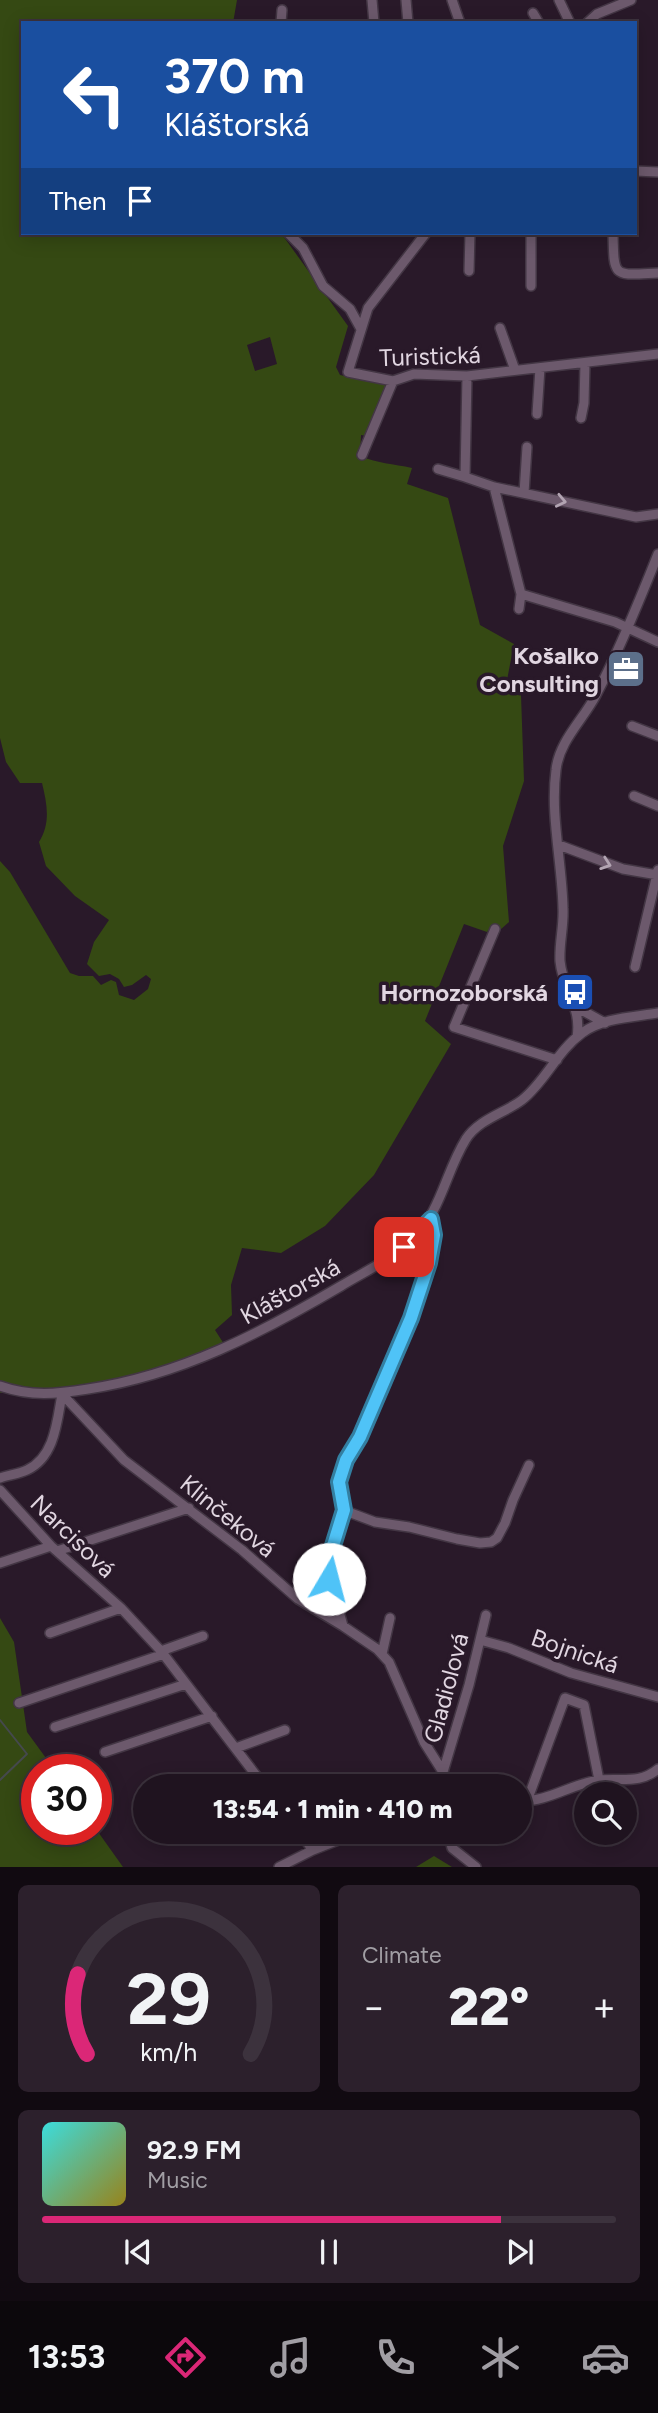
<!DOCTYPE html>
<meta charset="utf-8">
<style>
:root{--surface:#1f131f;--page:#2c202c;--text:#f1f3f6;--muted:#a19ea4;--line:#3c323d;--accent:#db2777}
body{margin:0;font-family:Figtree,sans-serif;background:var(--page);color:var(--text);height:100vh;display:flex;flex-direction:column;font-size:26px;white-space:nowrap}
*{box-sizing:border-box;margin:0}
p{font-size:23px;color:var(--muted)}
.icon{flex:none;width:38px;height:38px;fill:none;stroke:currentColor;stroke-width:2;stroke-linecap:round;stroke-linejoin:round}
.map{position:relative;height:1867px;overflow:hidden}
.panel{display:flex;flex-direction:column;gap:18px;padding:18px;background:#110a11;flex:1}
.panel>*{flex:none}
.guide{position:absolute;left:21px;top:21px;width:616px;height:214px;border-radius:0px;box-shadow:0 4px 18px #0003,0 0 0 2px var(--line);background:#1a4fa0;color:#fff;overflow:hidden}
.controls{position:absolute;left:574px;top:1782px;display:grid;gap:14px}
.controls a{display:grid;place-items:center;width:63px;height:63px;border-radius:50%;background:var(--surface);box-shadow:0 4px 18px #0003,0 0 0 2px var(--line);font-size:35px}
.speed{position:absolute;left:21px;top:1754px;display:flex;gap:14px;font-size:35px;font-weight:700;text-align:center}
.speed>*{display:grid;place-content:center;width:91px;height:91px;border-radius:50%;background:var(--surface);box-shadow:0 4px 18px #0003,0 0 0 2px var(--line);line-height:1}
.speed .limit{border:10px solid #d22;background:#fff;color:#111}
.pin{position:absolute;display:grid;place-items:center;width:60px;height:60px;color:#fff;margin:-30px;border-radius:14px;box-shadow:0 4px 10px #0006}
.me{position:absolute;width:77px;margin:-38px;rotate:8deg;stroke-linejoin:round;filter:drop-shadow(0 0 5px #0008)}
.turn{display:flex;align-items:center;gap:24px;height:147px;padding:0 28px;font-size:32px}
.turn .icon{width:91px;height:91px;stroke-width:2.5}
.turn b{display:block;font-size:49px;line-height:60px}
.then{display:flex;align-items:center;height:66px;padding:0 28px;background:#0003;gap:14px;font-size:26px}
.big{font-size:52px;font-weight:800;line-height:1.1}
.panel .widget{flex:1;display:flex;flex-direction:column;justify-content:center;gap:10px;min-width:0;padding:0 24px;border-radius:10px;background:var(--page)}
.panel .dial{align-items:center;gap:0}
.dial svg{height:182px;overflow:visible;fill:none;stroke:var(--line);stroke-width:7;stroke-linecap:round;text-anchor:middle}
.dial text{fill:var(--text);stroke:none}
.song{display:flex;align-items:center;gap:21px}
.cover{width:84px;height:84px;border-radius:10px;background:linear-gradient(135deg,hsl(180 70% 55%),hsl(50 70% 35%))}
.played{height:7px;border-radius:4px;background:linear-gradient(90deg,var(--accent) 80%,var(--line) 80%)}
.keys{display:flex;justify-content:space-around;direction:ltr}
.heat{display:flex;justify-content:space-between;align-items:center;font-size:38px;direction:ltr}
.panel .tiles{flex:1;display:grid;gap:18px;grid-template-columns:1fr 1fr}
.widget:last-child{grid-column:span 2}
.trip{position:absolute;left:133px;top:1774px;width:399px;height:70px;border-radius:35px;background:var(--surface);box-shadow:0 4px 18px #0003,0 0 0 2px var(--line);font-weight:800;line-height:70px;text-align:center}
.menu{display:flex;height:112px;justify-content:space-around;align-items:center;background:#0c080c;color:var(--muted)}
.menu .icon{width:49px;height:49px}
.menu .active{color:var(--accent)}
.menu b{font-size:32px;color:var(--text)}
.map>svg:first-child{display:block}
.green{fill:#354913;fill-rule:evenodd}
.lines{fill:none;stroke-linecap:round;stroke-linejoin:round}
.stream{stroke:#45494d;stroke-width:2}
.minor-casing{stroke:#433644;stroke-width:12}
.minor{stroke:#6c596c;stroke-width:9}
.oneway{stroke:#b2a4b2}
.route-casing{stroke:#337fa1;stroke-width:18}
.route{stroke:#4fc3f7;stroke-width:12}
.labels{text-anchor:middle;dominant-baseline:central;stroke-width:7;stroke-linejoin:round;paint-order:stroke}
.street-label{font-size:24px;fill:#e1d6e1;stroke:#291929}
.poi-label{font-size:24px;font-weight:bold;fill:#e1d6e1;stroke:#291929;text-anchor:end}
</style>
<div class="map">
<svg width="658" height="1867" viewBox="0 0 658 1867">
<rect width="100%" height="100%" fill="#291929"/>
<path class="green" d="M0,0h237l-4,23h-210v210h258l67,93 -12,41 4,8 46,10 -18,51 -7,-1 -1,21c16,7 34,8 52,12l-5,16 41,14 32,127 34,19 -7,36 14,15 3,86 -21,65 6,76 -9,8 -9,-3 -4,5 -23,-8 -39,97 26,23 -77,131 -49,51 -44,27 -39,-5 -11,37 1,30 -17,15 9,14 -47,21 -84,22 -93,6v-532l10,11 60,101 9,3h14l8,9 10,-5 5,2 3,13 15,5 14,-11 3,-10 -5,-4 -14,10 -8,2 -5,-8 -9,-5 -11,2 -12,-12 7,-22 15,-22 -34,-24 -29,-30 -7,-24c12,-19 8,-38 3,-59h-22l-14,-21 -6,-24zM270,337l7,27 -22,7 -8,-26z
M0,1618l14,24 13,90 27,37h-17v60h59l27,38h-123z
M434,1856l18,11h-36z"/>
<g class="lines">
<path class="stream" d="M0,1720l27,34 -27,26"/>
<g class="minor-casing">
<path id="minor" d="M372,0l2,23
M406,0l2,23
M452,0l8,23
M559,0l11,23
M533,13l6,10
M281,23l1,-13
M587,23l10,-9 34,-14
M635,171l23,1
M288,233l15,15 20,38 27,23 11,20
M426,233l-58,75 -20,64 45,9 21,-7 53,2 191,-22
M613,233c1,46 0,42 45,40
M469,271l1,-38
M531,286v-53
M500,328l15,42
M467,376l-2,101 29,10 142,30 22,-3
M537,414l3,-46
M581,418l3,-15 1,-40
M362,455l31,-74
M438,469l27,8
M494,487l27,107 94,28 43,20
M524,493l3,-46
M519,609l2,-15
M632,726l26,10
M634,796l24,10
M559,845l64,24 35,6
M495,929l-41,98 103,33
M635,967l23,-97
M576,1007l29,16
M577,1037c5,-31 -14,-45 -17,-76 -1,-18 4,-35 3,-53 -1,-46 -13,-93 -7,-138 3,-29 27,-50 40,-75 24,-46 43,-93 62,-141
M0,1386c31,11 57,8 88,3 93,-14 173,-56 253,-103 23,-14 51,-27 71,-46 30,-30 33,-67 54,-101 13,-20 39,-26 56,-39 24,-19 35,-49 60,-67 20,-15 52,-16 76,-20
M62,1394l62,66 118,90 56,49 45,27 34,23 12,13 35,80 19,30 1,15
M0,1478c8,-3 19,-4 27,-8 28,-13 30,-49 35,-76
M0,1490l51,56 70,62 40,43 104,136
M343,1510l32,12 34,5 48,12 23,4 11,-1 6,-4 8,-15 8,-23 16,-35
M57,1551l132,-43
M0,1563l51,-17
M343,1626l-16,-58 16,-58 -4,-28 7,-22 14,-23 51,-119 18,-55 5,-28 -3,-17
M50,1633l71,-25
M480,1640l29,8 62,25 87,24
M161,1651l42,-15
M382,1654l8,-36
M19,1703l145,-49
M55,1727l131,-43
M236,1748l49,-18
M105,1752l107,-36
M443,1772l26,-87 17,-70
M520,1801c28,1 53,-18 80,-21 22,-2 40,4 58,-11
M527,1801l38,-103 19,7 15,75
M299,1832l14,18
M448,1832l4,16 24,19
M279,1867l34,-17 46,-18"/>
</g>
<use href="#minor" class="minor"/>
</g>
<defs><path id="oneway-chevron" d="M-2-3.5L2.5 0L-2 3.5" fill="none" stroke-width="1.6" stroke-linecap="round" stroke-linejoin="round" transform="scale(1.75)"/></defs>
<g class="oneway">
<use href="#oneway-chevron" transform="translate(561 501) rotate(12)"/>
<use href="#oneway-chevron" transform="translate(606 864) rotate(19)"/>
</g>
<g class="lines">
<g class="route-casing">
<path id="route" d="M329,1579l-1,-17 16,-52 -5,-28 7,-22 14,-23 51,-119 18,-55 5,-28 -3,-16 -27,28"/>
</g>
<use href="#route" class="route"/>
</g>
<defs>
<g id="office-square" transform="scale(2.0125)"><rect x="-9" y="-9" width="18" height="18" rx="4" fill="#5c6f8a" stroke="#291929"/><path d="M-6-3h4V-5.5h4V-3h4V5H-6ZM-1-4.5V-3h2v-1.5ZM-6 0V1H6V0Z" fill="#fff"/></g>
<g id="bus-square" transform="scale(2.0125)"><rect x="-9" y="-9" width="18" height="18" rx="4" fill="#1a4fb4" stroke="#291929"/><path d="M-5-6H5V4H4V6H2V4H-2V6H-4V4H-5ZM-3.5-4V0h7V-4ZM-3.5 1.2v1.5H-2V1.2ZM2 1.2v1.5H3.5V1.2Z" fill="#fff"/></g>
</defs>
<g fill-rule="evenodd">
<use href="#office-square" x="626" y="669"/>
<use href="#bus-square" x="575" y="992"/>
</g>
<g class="labels">
<g class="street-label">
<text transform="translate(430 356) rotate(-2)">Turistická</text>
<text transform="translate(290 1291) rotate(-29)">Kláštorská</text>
<text transform="translate(228 1516) rotate(39)">Klinčeková</text>
<text transform="translate(73 1536) rotate(44)">Narcisová</text>
<text transform="translate(575 1651) rotate(19)">Bojnická</text>
<text transform="translate(446 1688) rotate(-75)">Gladiolová</text>
</g>
<g class="poi-label">
<text x="599" y="655">Košalko<tspan x="599" dy="28">Consulting</tspan></text>
<text x="548" y="992">Hornozoborská</text>
</g>
</g>
</svg>
<div class="controls">
<a><svg class="icon" aria-label="search" viewBox="0 0 24 24"><circle cx="10" cy="10" r="6"/><path d="M15 15l6 6"/></svg></a>
</div>
<div class="speed"><div class="limit">30</div></div>
<div class="pin" style="left:404px;top:1247px;background:#d93025"><svg class="icon" aria-label="arrive" viewBox="0 0 24 24"><path d="M6 21V4h12l-3 4 3 4H6"/></svg></div>
<svg class="me" style="left:329px;top:1579px" viewBox="-20 -20 40 40"><circle r="19" fill="#fff"/><path d="M0-13L10 11 0 6-10 11z" fill="#4fc3f7"/></svg>
<div class="trip">13:54 · 1 min · 410 m</div>
<div class="guide">
<div class="turn"><svg class="icon" aria-label="left" viewBox="0 0 24 24"><path d="M17 20v-9H6M10 6l-5 5 5 5"/></svg><div><b>370 m</b>Kláštorská</div></div>
<div class="then">Then<svg class="icon" aria-label="arrive" viewBox="0 0 24 24"><path d="M6 21V4h12l-3 4 3 4H6"/></svg></div>
</div>
</div>
<section class="panel">
<div class="tiles">
<div class="widget dial"><svg viewBox="0 0 100 80">
<path d="M14 69A42 42 0 1 1 86 69"/>
<path d="M14 69A42 42 0 0 1 10 34" stroke="#db2777"/>
<text x="50" y="56" font-size="32" font-weight="700">29</text>
<text x="50" y="72" font-size="11">km/h</text>
</svg></div>
<div class="widget"><p>Climate</p>
<div class="heat"><a>−</a><b class="big">22°</b><a>+</a></div>
</div>
<div class="widget">
<div class="song"><i class="cover"></i><div><b>92.9 FM</b><p>Music</p></div></div>
<div class="played"></div>
<div class="keys"><svg class="icon" aria-label="previous" viewBox="0 0 24 24"><path d="M18 5L8 12l10 7zM5 5v14"/></svg><svg class="icon" aria-label="pause" viewBox="0 0 24 24"><path d="M8 5v14M16 5v14"/></svg><svg class="icon" aria-label="next" viewBox="0 0 24 24"><path d="M6 5l10 7-10 7zM19 5v14"/></svg></div>
</div>
</div>
</section>
<nav class="menu">
<b>13:53</b>
<svg class="icon active" aria-label="directions" viewBox="0 0 24 24"><path d="M12 3l9 9-9 9-9-9zM9 14v-3h6M13 9l2 2-2 2"/></svg>
<svg class="icon" aria-label="music" viewBox="0 0 24 24"><path d="M9 18V5l10-2v13"/><circle cx="6" cy="18" r="3"/><circle cx="16" cy="16" r="3"/></svg>
<svg class="icon" aria-label="phone" viewBox="0 0 24 24"><path d="M5 4h4l2 5-3 2q2 4 5 5l2-3 5 2v4C11 20 4 13 5 4z"/></svg>
<svg class="icon" aria-label="climate" viewBox="0 0 24 24"><path d="M12 3v18M4 7l16 10M4 17L20 7"/></svg>
<svg class="icon" aria-label="car" viewBox="0 0 24 24"><path d="M5 17H2v-5l4-1 3-4h7l3 4 3 1v5h-3M9 17h6M6 11h13"/><circle cx="7" cy="17" r="2"/><circle cx="17" cy="17" r="2"/></svg>
</nav>
